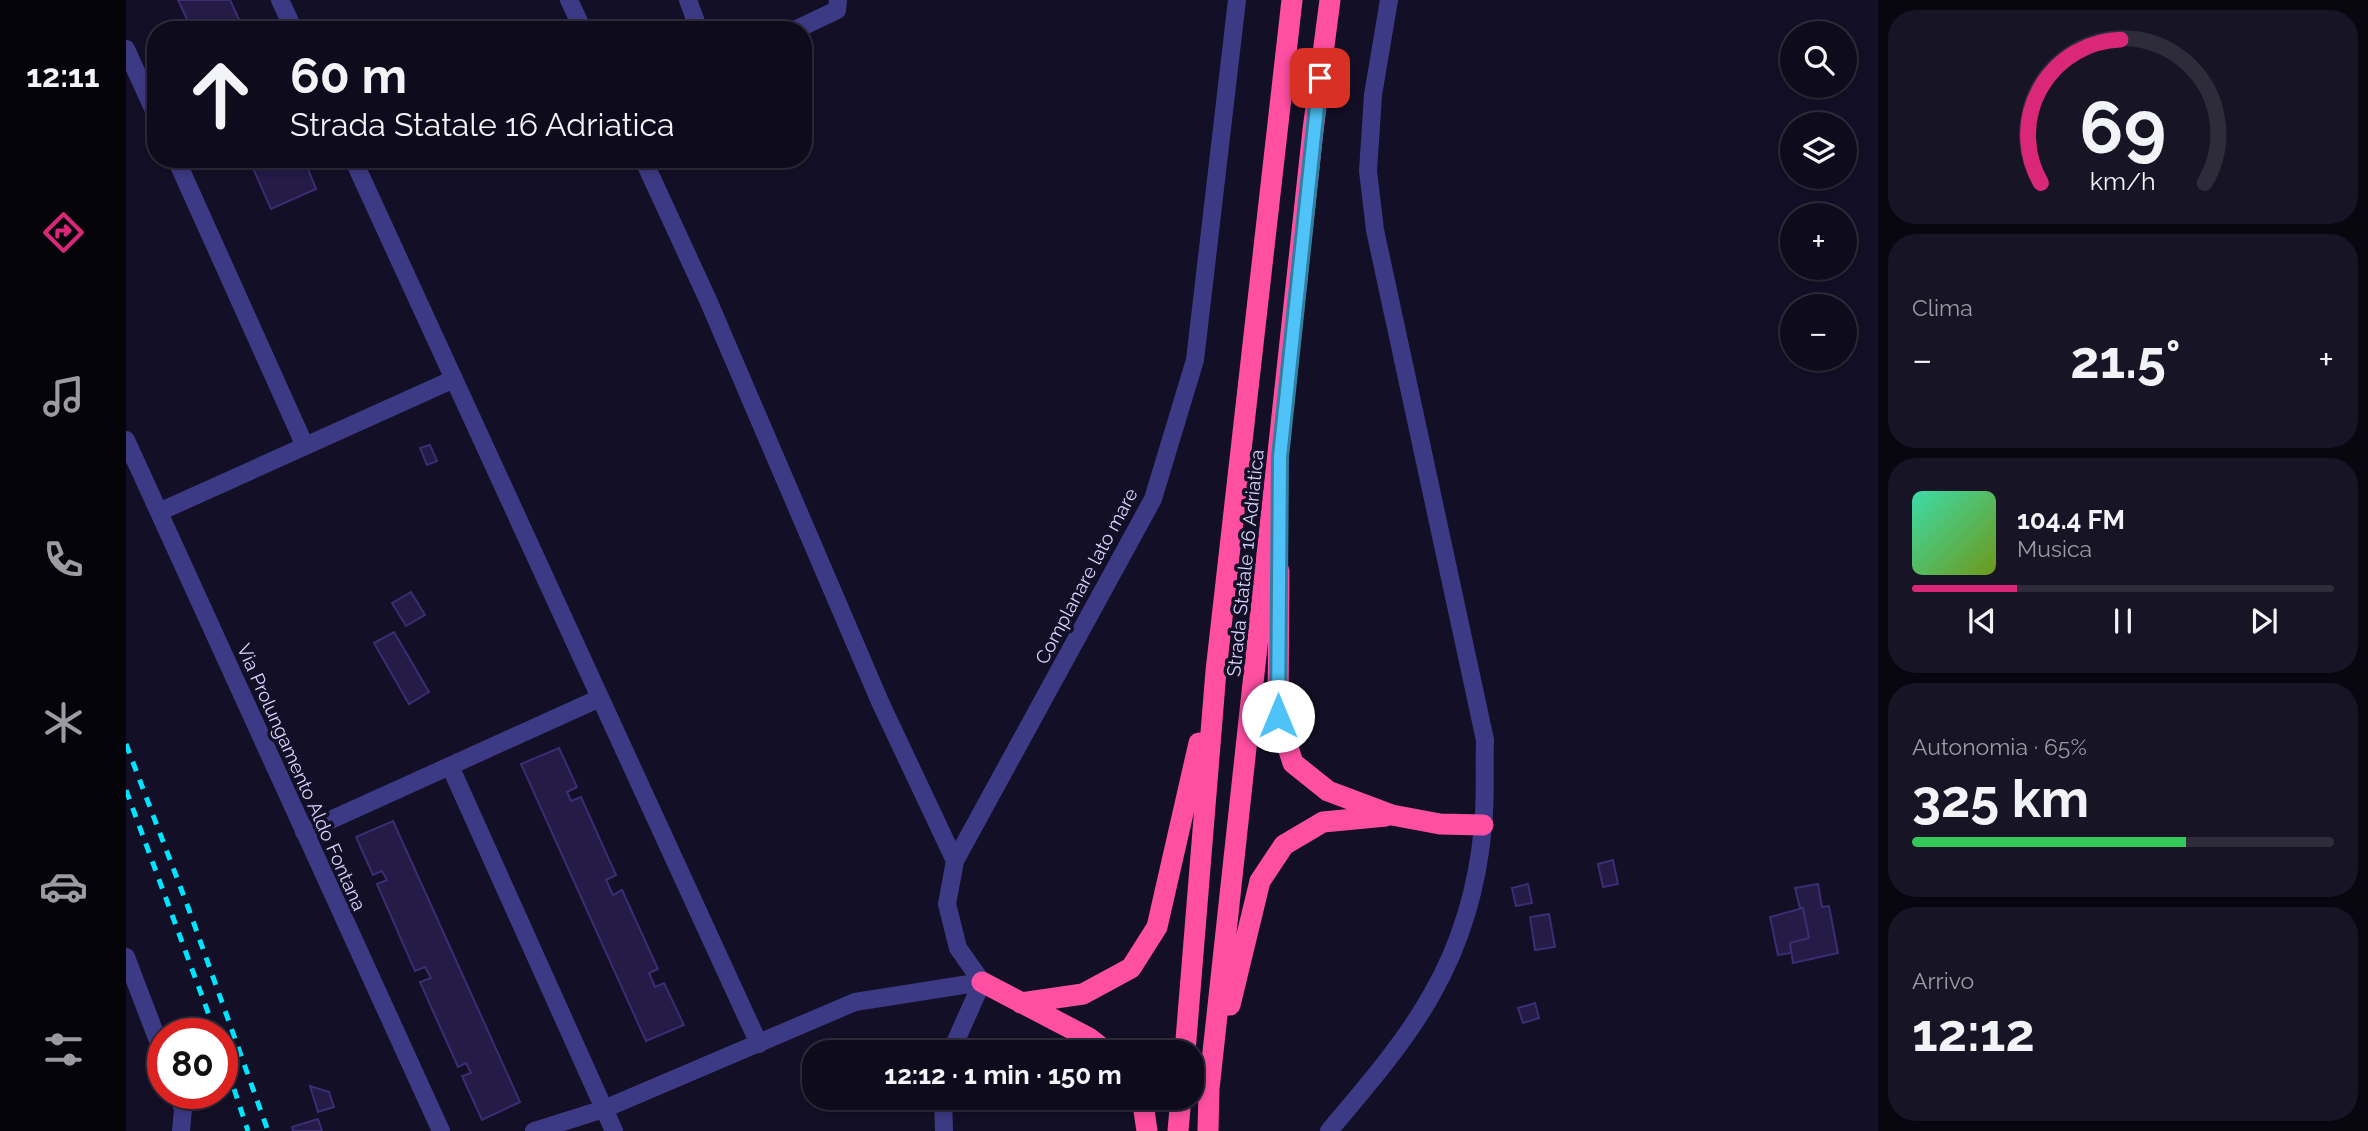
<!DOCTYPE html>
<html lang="it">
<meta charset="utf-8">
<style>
:root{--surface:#0e0b1c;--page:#171425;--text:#f1f3f6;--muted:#9b9ba3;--line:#2e2b3b;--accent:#db2777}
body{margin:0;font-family:Raleway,sans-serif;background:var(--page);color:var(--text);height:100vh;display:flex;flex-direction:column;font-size:26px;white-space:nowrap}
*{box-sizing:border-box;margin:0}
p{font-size:23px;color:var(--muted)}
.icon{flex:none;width:38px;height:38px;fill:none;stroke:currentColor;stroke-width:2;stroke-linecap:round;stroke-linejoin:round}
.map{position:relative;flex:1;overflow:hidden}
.side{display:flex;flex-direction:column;gap:10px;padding:10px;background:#08060f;width:490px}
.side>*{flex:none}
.hud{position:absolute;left:21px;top:21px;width:665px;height:147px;border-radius:28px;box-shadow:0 4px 10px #0003,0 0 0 2px var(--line);background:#0e0b1c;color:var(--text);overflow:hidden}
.fabs{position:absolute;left:1654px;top:21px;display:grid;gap:14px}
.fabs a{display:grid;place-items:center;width:77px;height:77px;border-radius:50%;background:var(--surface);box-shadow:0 4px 10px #0003,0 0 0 2px var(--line);font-size:35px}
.speed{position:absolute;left:21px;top:1018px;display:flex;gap:14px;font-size:35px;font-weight:700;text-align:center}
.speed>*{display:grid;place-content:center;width:91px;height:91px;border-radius:50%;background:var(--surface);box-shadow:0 4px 10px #0003,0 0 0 2px var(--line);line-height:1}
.speed .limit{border:10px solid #d22;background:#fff;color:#111}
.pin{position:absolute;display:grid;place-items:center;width:60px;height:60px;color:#fff;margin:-30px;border-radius:14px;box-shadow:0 4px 10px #0006}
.me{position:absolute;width:77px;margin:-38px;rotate:0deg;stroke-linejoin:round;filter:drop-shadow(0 0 5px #0008)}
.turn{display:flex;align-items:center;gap:24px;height:147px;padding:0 28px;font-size:32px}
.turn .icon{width:91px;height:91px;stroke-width:2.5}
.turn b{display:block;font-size:49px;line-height:60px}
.big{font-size:52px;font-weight:700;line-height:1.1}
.side .widget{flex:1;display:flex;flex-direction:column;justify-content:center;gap:10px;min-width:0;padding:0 24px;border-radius:28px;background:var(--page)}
.side .dial{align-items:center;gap:0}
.dial svg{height:182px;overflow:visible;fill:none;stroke:var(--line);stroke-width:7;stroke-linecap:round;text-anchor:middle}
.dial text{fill:var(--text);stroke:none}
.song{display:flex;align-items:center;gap:21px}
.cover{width:84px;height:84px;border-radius:10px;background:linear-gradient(135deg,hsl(160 70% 55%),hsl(80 70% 35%))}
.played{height:7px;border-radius:4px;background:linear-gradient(90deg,var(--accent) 25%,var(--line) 25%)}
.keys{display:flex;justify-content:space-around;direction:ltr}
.heat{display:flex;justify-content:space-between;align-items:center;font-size:38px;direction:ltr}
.charge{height:10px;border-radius:5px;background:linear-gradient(90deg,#34c759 65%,var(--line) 0)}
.trip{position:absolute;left:676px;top:1040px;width:402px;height:70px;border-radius:28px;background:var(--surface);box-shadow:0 4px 10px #0003,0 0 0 2px var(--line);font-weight:700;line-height:70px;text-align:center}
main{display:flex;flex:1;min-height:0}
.tabs{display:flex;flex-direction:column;width:126px;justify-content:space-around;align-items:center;background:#06040b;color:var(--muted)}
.tabs .icon{width:49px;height:49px}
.tabs .selected{color:var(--accent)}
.tabs b{font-size:32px;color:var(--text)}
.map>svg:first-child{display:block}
.building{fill:#241b47;stroke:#3b2d73;stroke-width:2}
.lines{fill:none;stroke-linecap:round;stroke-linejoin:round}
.minor{stroke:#3d3a85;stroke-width:18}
.highway{stroke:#ff4fa3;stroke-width:21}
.rail{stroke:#00e5ff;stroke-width:5;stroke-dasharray:10 9;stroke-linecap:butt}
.route-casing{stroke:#337fa1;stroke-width:18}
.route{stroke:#4fc3f7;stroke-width:12}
.labels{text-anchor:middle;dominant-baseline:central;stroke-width:7;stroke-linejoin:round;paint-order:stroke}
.street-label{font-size:19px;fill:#d9d4ff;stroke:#130f26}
</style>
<main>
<nav class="tabs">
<b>12:11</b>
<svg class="icon selected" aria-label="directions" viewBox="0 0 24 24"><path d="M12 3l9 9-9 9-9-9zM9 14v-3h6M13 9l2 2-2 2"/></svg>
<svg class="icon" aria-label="music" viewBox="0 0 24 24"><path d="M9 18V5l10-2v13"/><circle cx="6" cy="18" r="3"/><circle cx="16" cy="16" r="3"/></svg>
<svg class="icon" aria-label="phone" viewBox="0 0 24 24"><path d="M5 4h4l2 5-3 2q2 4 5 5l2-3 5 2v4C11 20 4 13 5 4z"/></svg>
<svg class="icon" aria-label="climate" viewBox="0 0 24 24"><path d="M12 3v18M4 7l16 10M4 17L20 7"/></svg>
<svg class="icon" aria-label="car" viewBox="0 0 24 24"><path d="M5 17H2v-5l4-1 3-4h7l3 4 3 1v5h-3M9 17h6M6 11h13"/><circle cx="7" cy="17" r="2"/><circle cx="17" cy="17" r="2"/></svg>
<svg class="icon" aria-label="filters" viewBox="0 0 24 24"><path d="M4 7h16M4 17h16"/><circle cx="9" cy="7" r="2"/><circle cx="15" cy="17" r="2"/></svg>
</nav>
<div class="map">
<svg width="1752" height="1131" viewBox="0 0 1752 1131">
<rect width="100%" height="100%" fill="#130f26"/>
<path class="building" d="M52,0h52l14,30h-52z
M123,159h55l12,30 -45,20z
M304,445l7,16 -10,4 -7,-17z
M285,592l14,23 -19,11 -14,-23z
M268,632l35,60 -20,12 -35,-61z
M433,748l18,39 -10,5 4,9 10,-4 35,78 -10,5 7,15 9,-5 36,79 -9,4 6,14 9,-4 20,42 -38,16 -125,-277z
M267,821l127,281 -38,18 -20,-44 9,-3 -5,-10 -8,4 -38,-85 11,-4 -6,-11 -10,4 -38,-87 10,-4 -5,-9 -9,4 -17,-38z
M1487,860l5,24 -15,3 -5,-23z
M1402,884l4,19 -16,3 -4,-18z
M1692,884l4,23 7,-1 9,47 -45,10 -3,-20 19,-5 -6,-30h-3l-5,-20z
M1677,908l6,30 -19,5 1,10 -13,2 -8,-38z
M1423,914l6,33 -20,3 -5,-33z
M1409,1003l4,15 -16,5 -5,-15z
M184,1086l19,6 5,15 -16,5z
M192,1119l4,12h-29l-1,-4z"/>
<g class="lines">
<path class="minor" d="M154,0l14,30
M443,0l14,30
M562,0l11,30
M669,30l42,-20 1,-10
M0,49l30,66
M50,159l129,287
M227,159l406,885
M517,159l65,141 173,404 74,157 -8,43 11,44 24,34
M0,440l315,691
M33,512l295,-133
M324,766l164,365
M178,832l296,-134
M829,861l198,-362 42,-139 42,-360
M0,957l37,97
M825,1052l31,-70
M52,1094l5,15 -2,22
M817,1097l1,34
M408,1131l70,-22 251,-107 127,-20
M1203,1131c36,-43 75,-87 103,-137 29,-51 46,-110 51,-168 3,-28 1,-57 2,-86l-110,-510 -7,-59 5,-76 16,-95"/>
<path class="highway" d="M1153,571l-1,145 15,47 35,28 64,24 48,9 43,1
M856,982l107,56 18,14
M895,1003l62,-9 48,-26 26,-41 42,-184
M1104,1005l30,-124 24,-36 39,-23 63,-6
M1059,1052l31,-381 76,-671
M1016,1097l5,34
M1052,1131l3,-34
M1082,1131l1,-42 104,-959 17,-130"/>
<path class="rail" d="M0,744l62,163 80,224
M0,790l90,244
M96,1053l26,78"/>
</g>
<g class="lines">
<g class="route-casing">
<path id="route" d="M1152,716l2,-259 40,-379"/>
</g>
<use href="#route" class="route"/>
</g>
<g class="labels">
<g class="street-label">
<text transform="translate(1119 563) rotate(-84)">Strada Statale 16 Adriatica</text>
<text transform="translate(960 576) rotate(-62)">Complanare lato mare</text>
<text transform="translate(176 777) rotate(66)">Via Prolungamento Aldo Fontana</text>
</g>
</g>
</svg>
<div class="fabs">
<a><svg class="icon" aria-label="search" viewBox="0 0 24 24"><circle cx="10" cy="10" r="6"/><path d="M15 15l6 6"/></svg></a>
<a><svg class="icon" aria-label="layers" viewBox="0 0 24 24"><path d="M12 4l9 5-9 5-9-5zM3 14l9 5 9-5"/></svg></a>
<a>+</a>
<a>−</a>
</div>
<div class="speed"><div class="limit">80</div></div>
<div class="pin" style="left:1194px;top:78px;background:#d93025"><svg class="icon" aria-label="arrive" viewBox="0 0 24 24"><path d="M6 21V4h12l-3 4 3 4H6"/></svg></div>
<svg class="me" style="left:1152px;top:716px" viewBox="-20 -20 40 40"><circle r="19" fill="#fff"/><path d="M0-13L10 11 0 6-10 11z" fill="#4fc3f7"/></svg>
<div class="trip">12:12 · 1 min · 150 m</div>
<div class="hud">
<div class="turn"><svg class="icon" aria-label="ahead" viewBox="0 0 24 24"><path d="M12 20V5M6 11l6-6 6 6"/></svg><div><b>60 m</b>Strada Statale 16 Adriatica</div></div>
</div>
</div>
<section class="side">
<div class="widget dial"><svg viewBox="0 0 100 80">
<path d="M14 69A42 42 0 1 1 86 69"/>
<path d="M14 69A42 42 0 0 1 49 6" stroke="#db2777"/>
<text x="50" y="56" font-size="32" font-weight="700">69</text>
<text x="50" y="72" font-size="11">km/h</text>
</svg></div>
<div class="widget"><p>Clima</p>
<div class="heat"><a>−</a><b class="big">21.5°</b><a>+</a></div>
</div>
<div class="widget">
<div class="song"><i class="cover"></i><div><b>104.4 FM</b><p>Musica</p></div></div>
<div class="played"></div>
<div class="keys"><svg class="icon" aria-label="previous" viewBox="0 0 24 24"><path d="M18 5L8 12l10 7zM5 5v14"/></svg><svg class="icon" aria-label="pause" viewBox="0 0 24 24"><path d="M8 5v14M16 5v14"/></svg><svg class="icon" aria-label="next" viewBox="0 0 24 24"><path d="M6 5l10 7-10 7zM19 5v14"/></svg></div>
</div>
<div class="widget"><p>Autonomia · 65%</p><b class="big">325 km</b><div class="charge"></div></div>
<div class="widget"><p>Arrivo</p><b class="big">12:12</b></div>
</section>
</main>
